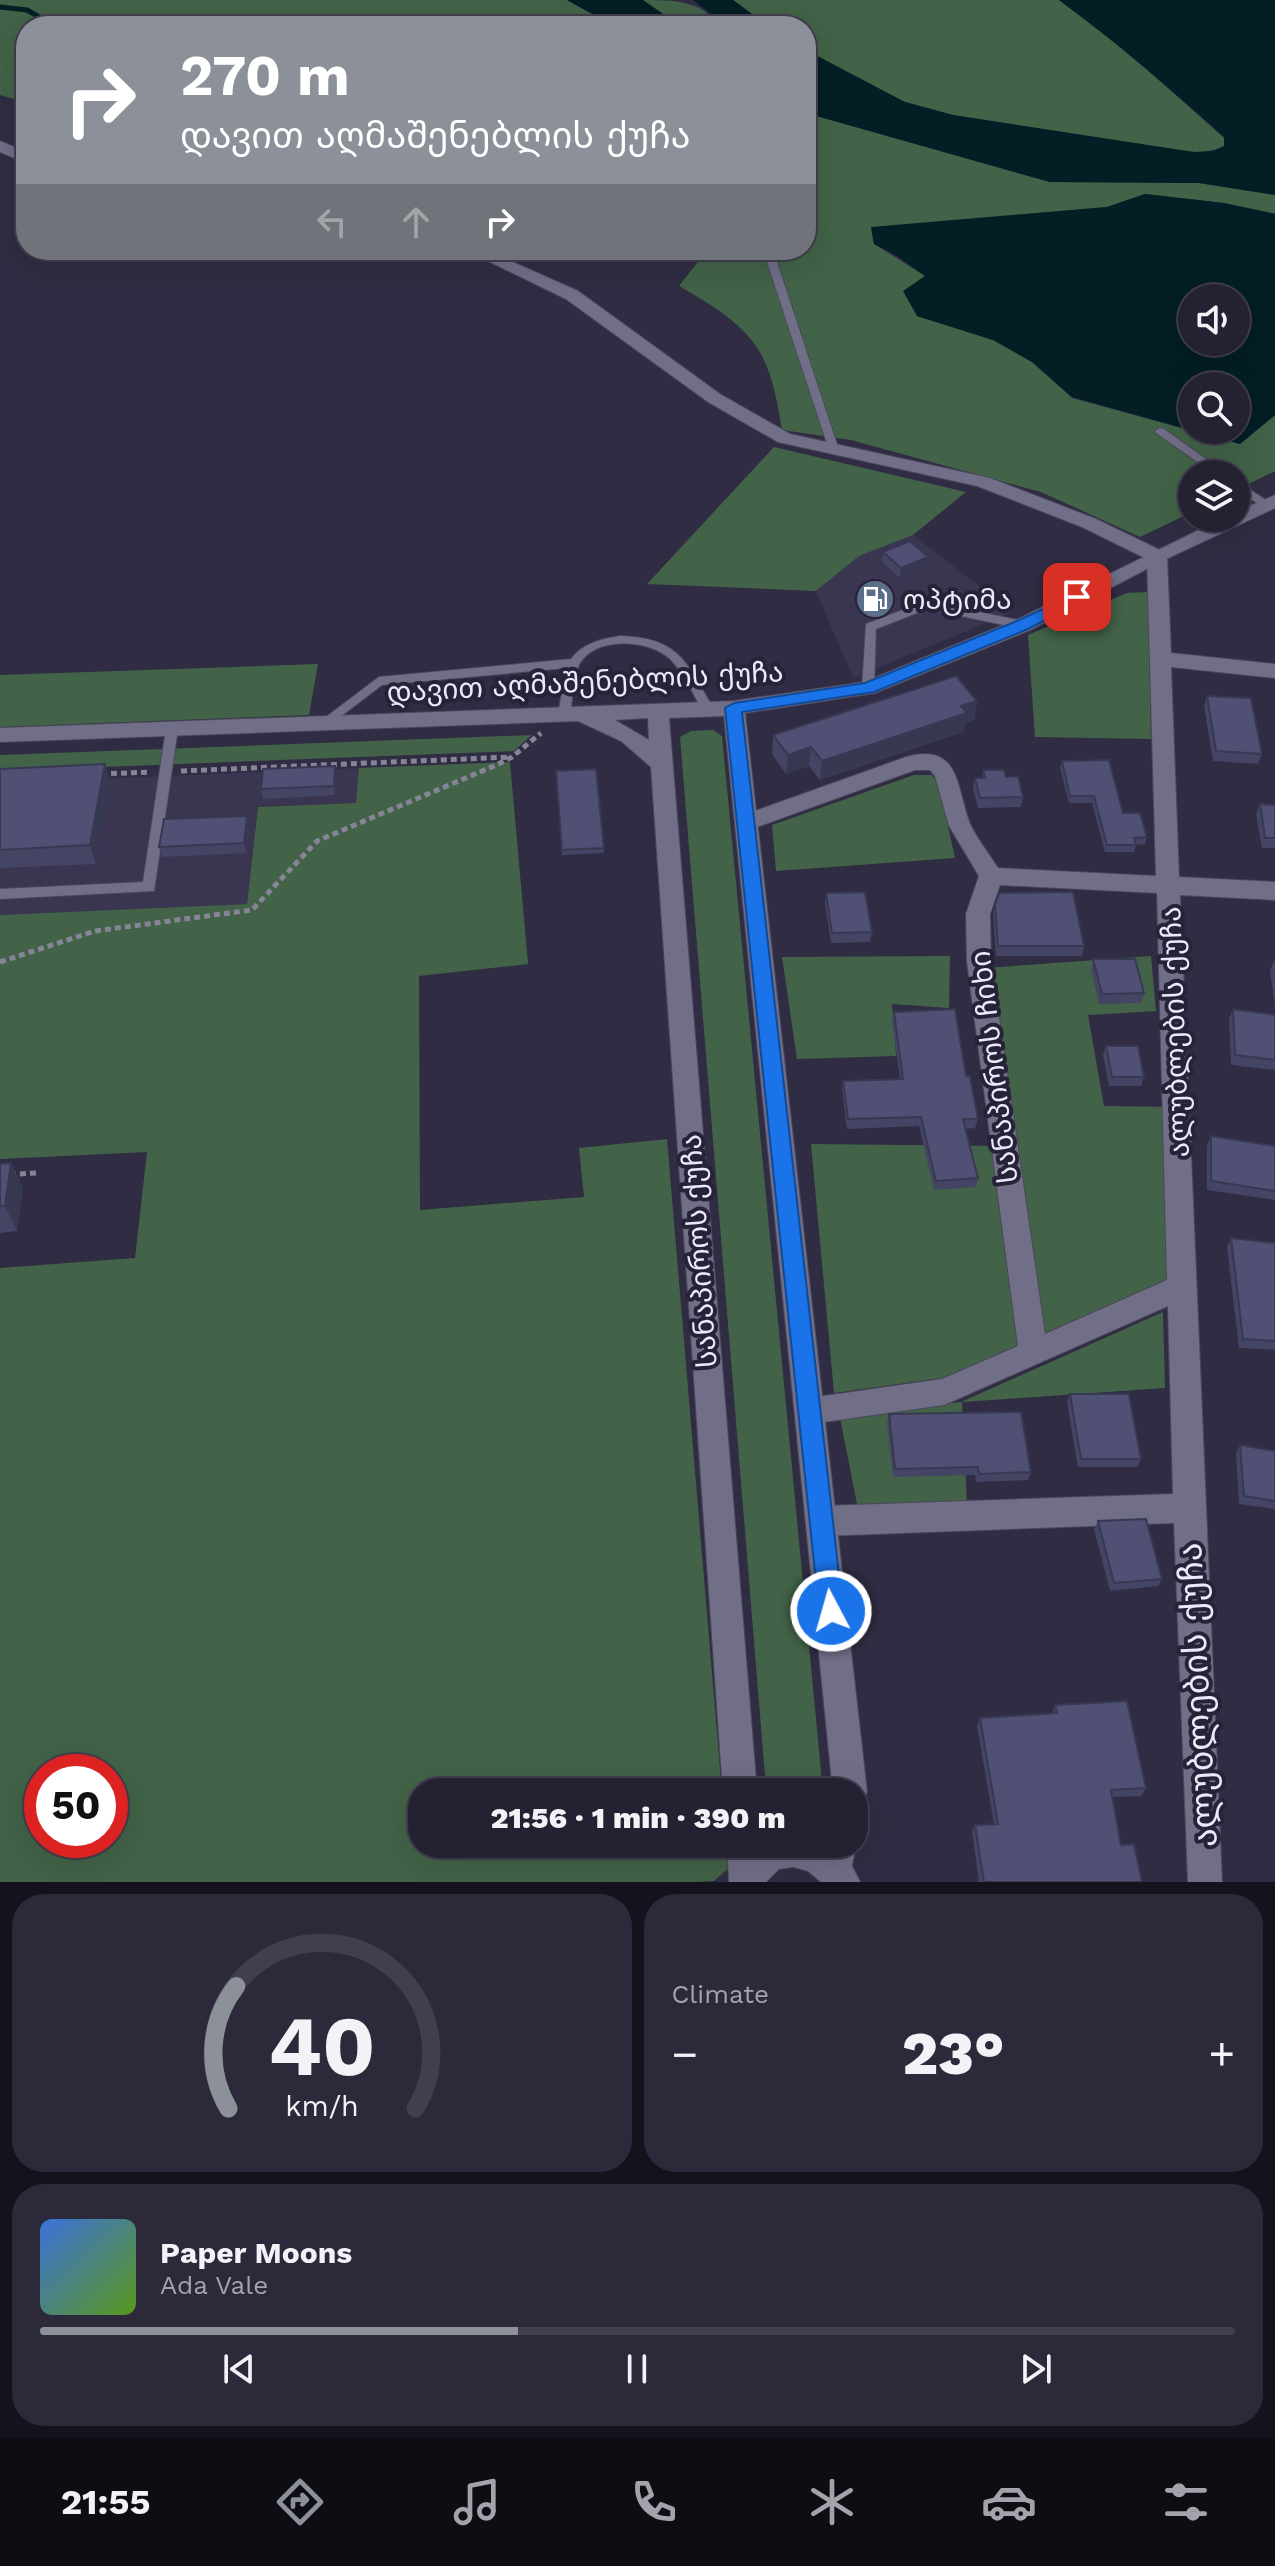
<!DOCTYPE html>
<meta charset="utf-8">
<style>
:root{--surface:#242132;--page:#2c293a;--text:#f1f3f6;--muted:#a3a3ac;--line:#413e4d;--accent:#8c9099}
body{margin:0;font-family:"Work Sans","Noto Sans Georgian",sans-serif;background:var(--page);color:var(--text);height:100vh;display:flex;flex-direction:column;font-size:30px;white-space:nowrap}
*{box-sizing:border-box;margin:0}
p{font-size:26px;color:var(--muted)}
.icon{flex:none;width:44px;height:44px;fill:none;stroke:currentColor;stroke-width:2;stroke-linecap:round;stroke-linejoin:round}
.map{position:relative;height:1882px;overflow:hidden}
.sheet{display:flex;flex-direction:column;gap:12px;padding:12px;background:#14121c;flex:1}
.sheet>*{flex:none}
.top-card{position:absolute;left:16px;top:16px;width:800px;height:244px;border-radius:32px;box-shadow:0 8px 32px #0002,0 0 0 2px var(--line);background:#8c9099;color:#fff;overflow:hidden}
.controls{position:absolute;left:1178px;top:284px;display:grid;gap:16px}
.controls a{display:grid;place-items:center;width:72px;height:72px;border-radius:50%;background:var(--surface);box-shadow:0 8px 32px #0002,0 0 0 2px var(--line);font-size:40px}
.speed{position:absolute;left:24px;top:1754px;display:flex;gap:16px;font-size:40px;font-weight:700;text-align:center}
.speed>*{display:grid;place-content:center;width:104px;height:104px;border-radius:50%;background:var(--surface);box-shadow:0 8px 32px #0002,0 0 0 2px var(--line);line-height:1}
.speed .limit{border:12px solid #d22;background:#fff;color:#111}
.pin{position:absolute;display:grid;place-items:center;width:68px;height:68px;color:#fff;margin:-34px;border-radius:16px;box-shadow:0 4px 12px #0006}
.me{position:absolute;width:88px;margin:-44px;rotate:354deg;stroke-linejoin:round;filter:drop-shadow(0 0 6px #0008)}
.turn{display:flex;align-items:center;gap:28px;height:168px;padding:0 32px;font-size:36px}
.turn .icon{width:104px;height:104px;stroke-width:2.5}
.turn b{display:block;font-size:56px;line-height:68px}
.lanes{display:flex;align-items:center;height:76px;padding:0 32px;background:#0003;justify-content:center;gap:40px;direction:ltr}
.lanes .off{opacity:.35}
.big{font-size:60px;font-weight:800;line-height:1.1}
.sheet .widget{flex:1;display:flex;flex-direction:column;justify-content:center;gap:12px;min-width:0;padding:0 28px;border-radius:32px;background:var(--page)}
.sheet .dial{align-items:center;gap:0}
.dial svg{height:208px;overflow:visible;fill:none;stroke:var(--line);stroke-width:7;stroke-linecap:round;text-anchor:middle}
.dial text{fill:var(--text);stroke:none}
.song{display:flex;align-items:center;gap:24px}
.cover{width:96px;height:96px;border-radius:12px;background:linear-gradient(135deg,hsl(220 70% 55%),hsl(90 70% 35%))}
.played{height:8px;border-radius:4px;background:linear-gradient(90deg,var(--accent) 40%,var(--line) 40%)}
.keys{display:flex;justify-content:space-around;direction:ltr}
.heat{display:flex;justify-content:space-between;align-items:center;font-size:44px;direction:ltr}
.sheet .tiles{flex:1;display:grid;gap:12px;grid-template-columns:1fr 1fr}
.widget:last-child{grid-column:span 2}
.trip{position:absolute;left:408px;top:1778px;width:460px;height:80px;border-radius:32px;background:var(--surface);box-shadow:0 8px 32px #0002,0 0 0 2px var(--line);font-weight:800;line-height:80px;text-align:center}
.tab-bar{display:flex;height:128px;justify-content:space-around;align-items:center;background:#0e0d14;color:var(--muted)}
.tab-bar .icon{width:56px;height:56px}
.tab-bar .on{color:var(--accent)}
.tab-bar b{font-size:36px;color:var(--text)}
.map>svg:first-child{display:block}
.built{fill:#3a3551}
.green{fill:#426348;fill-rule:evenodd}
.water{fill:#041e26;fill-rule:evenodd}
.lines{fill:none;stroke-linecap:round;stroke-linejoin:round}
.stream{stroke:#041e26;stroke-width:5}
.lane-casing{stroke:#4b475b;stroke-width:2}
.street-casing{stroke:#4b475b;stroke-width:2}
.secondary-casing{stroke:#4b475b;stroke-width:2}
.path{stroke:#878497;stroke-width:5;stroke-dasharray:6 4;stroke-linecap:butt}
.lane{fill:#716e88;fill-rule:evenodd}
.street{fill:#716e88;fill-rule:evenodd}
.secondary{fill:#716e88;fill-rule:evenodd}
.wall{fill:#444564}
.shaded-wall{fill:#373851}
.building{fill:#4f5074;stroke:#373851;stroke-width:2}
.route{fill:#1a73e8;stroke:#114b97;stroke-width:2}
.labels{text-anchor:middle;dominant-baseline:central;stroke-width:8;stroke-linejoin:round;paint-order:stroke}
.poi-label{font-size:28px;fill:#ebe9f8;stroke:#262339;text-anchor:start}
.street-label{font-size:28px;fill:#ebe9f8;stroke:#262339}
.near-street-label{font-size:34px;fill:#ebe9f8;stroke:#262339}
</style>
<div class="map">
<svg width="1275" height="1882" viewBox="0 0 1275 1882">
<rect width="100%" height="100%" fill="#302c43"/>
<path class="built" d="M913,535l100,77 -160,66 -37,-87 43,-35z
M359,768l-2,35 -99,4 -11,97 -247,11v-132z"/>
<path class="green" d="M0,0h567l47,26h-588v77l-26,-8z
M643,0c28,0 62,0 74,26h-37z
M733,0h326l66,50 99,88v8c-20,10 -42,5 -64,2l-207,-33 -48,-13 -39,-18 -60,-34v-24h-38z
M806,113l244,69 149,1 76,12v19l-51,-11 -79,-9 -38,13 -236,21 3,16 51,32 -8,40 76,24 39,22 40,36 168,46 35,-29v56l-39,19v-16h-44v38l-52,25 -99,-45 -190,-52 -69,-10c-5,-29 -10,-64 -29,-88 -18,-24 -48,-41 -74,-56l18,-23 27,-13h82z
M774,447l192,45 -53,43 -54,21 -43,35 -169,-7z
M1148,592l3,147 -116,-2 -7,-102 99,-42z
M318,664l-9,51 -309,12v-52z
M713,730l9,6 101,1056h-55l-2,-4 -86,-1051 11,-6z
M532,735l-18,16 -514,20v-16z
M510,762l18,202 -109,12 1,234 164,-13 -5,-49 88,-9 55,653h-300v52h305l2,24 -15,13 -18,1h-696v-614l135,-10 12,-106 -147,7v-244l247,-11 11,-97 98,-4 3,-35zM42,1772h68v68h-68z
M914,775h18l7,10 16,73 -179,13 -4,-46z
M950,956l-1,52 -57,-4 4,52 -99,3 -15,-102z
M1151,956l5,55 -68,4 16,91 68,1 8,175 -141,62 -53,-376z
M811,1144l188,2 28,196 -78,35 -115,16z
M1163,1312l2,76 -203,14 5,102h-110l-18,-91 122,-11z"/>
<path class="water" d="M567,0h76l37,26h-66z
M693,0h40l35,26h-51l-7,-13z
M1059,0h216v195l-76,-12 -149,-1 -244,-69v-63l99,52 48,13 241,37 20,-1 10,-5v-9c-53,-48 -107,-94 -165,-137z
M1145,194l79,9 51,11v201l-35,29 -168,-47 -40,-35 -39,-22 -76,-24 -14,-25 22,-15 -28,-20 -23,-12 -3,-17 236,-20zM1192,298h44v44h-44zM1192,386h44v44h-44z"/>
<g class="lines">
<path class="stream" d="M0,7l27,3 28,16"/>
<g class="lane-casing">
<path id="lane" d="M763,250h10l66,200 -1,2h-8l-1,-2z
M1160,428l4,1 63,45h-12l-59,-41 -1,-2z
M1236,481l35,22v4h-8l-27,-18z
M926,601l97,20 6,4 -6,4 -96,-20 -51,20 -2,59 -6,4 -4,-1 -2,-3 4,-64z
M620,636c61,2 66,27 94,73l-2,3h-8c-11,-17 -20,-39 -34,-53 -21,-20 -76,-23 -91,6 -7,15 -6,34 -9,50l-6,4 -6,-4 8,-47 -184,17 -54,41 -4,1 -6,-4 61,-46 192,-18c12,-16 30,-20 49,-23z
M172,725l6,4 -24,162 -154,8v-10l143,-7 23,-153z"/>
</g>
<g class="street-casing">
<path id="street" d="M0,141l26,11v11l-26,-11z
M465,250h21l92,41 142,103 70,40 200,44 106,41 68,33 3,4 4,97 104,11v14l-104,-11 8,210 96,5v18l-95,-5 42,987h-34l-14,-359 -352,13 -11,-5 -4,-10 4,-10 11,-5 351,-12 -5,-188 -224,99 -134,19 -10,-3 -5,-10 5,-10 10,-3 132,-19 76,-33 -51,-384 -1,-48 13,-38 -30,-50 -14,-50 -5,-6h-15l-169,61 -8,-2 -3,-6 3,-6 168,-60c56,-16 50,34 65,69 7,14 18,28 27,42l158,8 -9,-317 -65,-32 -105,-41 -199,-44 -70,-40 -142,-103zM1000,885l157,8 10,387 -122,54 -54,-372 -1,-48z"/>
</g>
<g class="secondary-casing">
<path id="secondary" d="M1275,495v13l-111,52 -134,70 -155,63 -130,20 122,1079 -5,12 -8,3v-15h-21l-109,-1076 -55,2 88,1074h-34l-72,-1025 -30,-26 -43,-20 -578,21v-14l734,-27 130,-19 152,-62 207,-102h13v-6zM648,718l1,22 -34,-20z
M854,1839l2,5 -4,22 8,16h-39l-13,-11 -15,-4 -14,2 -13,13h-37l-2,-38h127z"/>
</g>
<path class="path" d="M181,771l330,-14
M101,774l50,-2
M0,962l95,-31 157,-21 65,-69 177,-75 18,-9 29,-24
M0,1175l36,-2"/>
<use href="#lane" class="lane"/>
<use href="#street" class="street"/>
<use href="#secondary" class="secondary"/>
</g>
<path class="wall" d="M883,552l45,5 -2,10 -26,11 -18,-16z
M1207,696l55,58 -4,10 -45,-3 -9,-55z
M977,701l-3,19 -9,3 -2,9 -143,48 -11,-14 -23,8 -14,-20 1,-19z
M1062,761l61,52 24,24 -2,7 -9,1 -2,7h-29l-13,-49h-23l-9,-35z
M105,764l5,19 -14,81 -96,4v-99z
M335,766l1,9 -1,20 -72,4 -2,-10z
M596,769l8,84 -42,2 -6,-84z
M983,770l23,7 17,20 -2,10 -43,1 -5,-20 2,-10h7z
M1260,804l15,1v43h-13l-6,-34z
M249,826l-3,27 -84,4 -3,-10z
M826,893l46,39 -2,10 -39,1 -6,-40z
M995,905l89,41 -2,10h-86l-3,-42z
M1093,959l51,34 -3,10 -42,1 -8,-35z
M1274,961h1v45l-5,-36z
M1233,1009l42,6v55l-44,-5 -2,-46z
M894,1012l72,64 12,43 -3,9 -10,1 13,49 -2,9 -42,3 -15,-64 -72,3 -5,-39 1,-9 57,-2 -8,-57z
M1106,1046l38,31 -3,9h-32l-6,-31z
M1211,1136l64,10v54l-68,-10v-44z
M11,1163l12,25 -6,43 -17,2v-69z
M1231,1238l44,5v107l-36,-2 -12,-101z
M1070,1394l71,65 -4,8h-59l-11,-65z
M889,1414l142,58 -3,8 -52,2 -1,-7 -82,2 -6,-55z
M1240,1445l35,6v58l-36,-5 -3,-51z
M1098,1521l64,58 -4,7 -48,5 -16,-62z
M1055,1705l91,83 -5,8 -29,1 9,48 21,37h-163l-7,-50 3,-7 19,-1 -17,-98 3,-8 72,-4z"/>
<path class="shaded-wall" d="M928,557l-2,10 -26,11 1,-10z
M977,701l-3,19 -9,3 -2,9 -143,48 2,-19z
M811,747l-2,19 -23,8 2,-19z
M105,764l5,19 -14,81 -6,-19z
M335,766l1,9 -1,20 -1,-9z
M247,816l2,10 -3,27 -2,-10z
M11,1163l12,25 -6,43 -12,-25z"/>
<path class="building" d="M910,541l18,16 -27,11 -18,-16z
M956,676l21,25 -16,5 6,7 -145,48 -11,-14 -23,8 -15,-20z
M1207,696l44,2 11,56 -46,-3z
M1109,760l14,53h17l7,24 -13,1 2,7h-29l-13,-49h-24l-8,-35z
M105,764l-15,81 -90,5v-81z
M335,766l-1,20 -73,3 2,-20z
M596,769l8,79 -42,2 -6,-79z
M983,770h21l2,7 12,-1 5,21 -43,1 -5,-20h10z
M1260,804l15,1v33h-10z
M247,816l-3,27 -85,4 5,-28z
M865,892l7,40 -40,1 -6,-40z
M1073,892l11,54h-86l-3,-41 4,-12z
M1093,959h42l9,34 -42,1z
M955,1009l11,67h4l8,43h-15l15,59 -42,3 -15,-64 -73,2 -5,-38 60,-2 -9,-67z
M1233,1009l42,6v45l-40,-5z
M1106,1046h32l6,31h-32z
M1211,1136l64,10v45l-64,-10z
M11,1163l-6,43h-5v-42z
M1231,1238l44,5v98l-32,-2z
M1070,1394h59l12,65h-60z
M1021,1412l10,60 -52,2 -1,-7 -83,2 -6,-55z
M1240,1445l35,6v50l-31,-5z
M1146,1519l16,60 -48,4 -16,-62z
M1127,1701l19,87 -35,2 10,55 13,-1 8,38h-158l-9,-57 23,-1 -18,-106 77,-5 -2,-8z"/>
<path class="route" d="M1077,593l5,1v7l-54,28 -154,63 -132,20 101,899 -3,8 -9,3 -8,-3 -4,-8 -94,-903 9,-5 131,-20 152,-62z"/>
<defs>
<g id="fuel-disc" transform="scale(2)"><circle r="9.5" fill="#5c6f8a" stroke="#262339"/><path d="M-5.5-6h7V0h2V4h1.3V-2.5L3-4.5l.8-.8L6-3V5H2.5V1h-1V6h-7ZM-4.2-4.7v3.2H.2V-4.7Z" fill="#fff"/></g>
</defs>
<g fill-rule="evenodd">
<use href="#fuel-disc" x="875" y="599"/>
</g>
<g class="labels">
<g class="poi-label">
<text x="903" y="599">ოპტიმა</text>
</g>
<g class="street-label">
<text transform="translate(585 682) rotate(-3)">დავით აღმაშენებლის ქუჩა</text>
<text transform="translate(1175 1032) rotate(-92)">ალუბლების ქუჩა</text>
<text transform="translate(994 1067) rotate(-97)">სანაპიროს ჩიხი</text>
<text transform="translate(699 1251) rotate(-94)">სანაპიროს ქუჩა</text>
</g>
<g class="near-street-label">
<text transform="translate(1197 1695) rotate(-93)">ალუბლების ქუჩა</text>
</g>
</g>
</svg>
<div class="controls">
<a><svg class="icon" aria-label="sound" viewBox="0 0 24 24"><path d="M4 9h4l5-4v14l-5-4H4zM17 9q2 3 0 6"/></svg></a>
<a><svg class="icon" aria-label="search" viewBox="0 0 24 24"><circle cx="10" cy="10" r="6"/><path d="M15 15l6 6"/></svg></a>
<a><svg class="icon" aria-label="layers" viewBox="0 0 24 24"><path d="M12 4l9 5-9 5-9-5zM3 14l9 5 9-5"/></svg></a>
</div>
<div class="speed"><div class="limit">50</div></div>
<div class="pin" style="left:1077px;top:597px;background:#d93025"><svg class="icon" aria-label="arrive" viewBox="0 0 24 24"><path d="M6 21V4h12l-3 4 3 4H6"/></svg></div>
<svg class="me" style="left:831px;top:1611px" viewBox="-20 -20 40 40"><circle r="17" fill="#1a73e8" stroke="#fff" stroke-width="3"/><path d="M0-11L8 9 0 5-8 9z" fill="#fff"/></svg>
<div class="trip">21:56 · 1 min · 390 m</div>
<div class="top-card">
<div class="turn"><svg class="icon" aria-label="right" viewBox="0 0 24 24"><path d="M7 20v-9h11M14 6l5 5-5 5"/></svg><div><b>270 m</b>დავით აღმაშენებლის ქუჩა</div></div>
<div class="lanes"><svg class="icon off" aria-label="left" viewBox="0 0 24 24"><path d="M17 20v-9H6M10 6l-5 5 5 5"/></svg><svg class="icon off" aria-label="ahead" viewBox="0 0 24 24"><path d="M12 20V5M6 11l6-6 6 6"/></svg><svg class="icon" aria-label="right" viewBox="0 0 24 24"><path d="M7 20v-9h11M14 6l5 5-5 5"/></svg></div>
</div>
</div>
<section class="sheet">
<div class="tiles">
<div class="widget dial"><svg viewBox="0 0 100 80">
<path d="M14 69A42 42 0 1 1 86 69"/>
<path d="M14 69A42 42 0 0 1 17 22" stroke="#8c9099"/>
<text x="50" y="56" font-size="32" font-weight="700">40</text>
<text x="50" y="72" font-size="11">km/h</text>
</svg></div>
<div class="widget"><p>Climate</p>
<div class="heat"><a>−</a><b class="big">23°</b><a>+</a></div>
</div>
<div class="widget">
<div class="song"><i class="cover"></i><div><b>Paper Moons</b><p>Ada Vale</p></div></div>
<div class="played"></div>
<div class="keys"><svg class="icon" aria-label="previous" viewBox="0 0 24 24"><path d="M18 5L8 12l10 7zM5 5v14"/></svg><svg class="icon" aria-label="pause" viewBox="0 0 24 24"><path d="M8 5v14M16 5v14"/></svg><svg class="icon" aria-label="next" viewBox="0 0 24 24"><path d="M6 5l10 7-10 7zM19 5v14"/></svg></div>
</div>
</div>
</section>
<nav class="tab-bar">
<b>21:55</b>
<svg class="icon on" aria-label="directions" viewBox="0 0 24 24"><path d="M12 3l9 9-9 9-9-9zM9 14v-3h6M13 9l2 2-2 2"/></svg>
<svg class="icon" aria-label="music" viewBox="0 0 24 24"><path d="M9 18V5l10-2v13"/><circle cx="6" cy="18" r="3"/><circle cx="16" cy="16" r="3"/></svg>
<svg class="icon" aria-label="phone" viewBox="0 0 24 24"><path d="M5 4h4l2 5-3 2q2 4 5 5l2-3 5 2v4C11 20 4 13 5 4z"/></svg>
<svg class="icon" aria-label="climate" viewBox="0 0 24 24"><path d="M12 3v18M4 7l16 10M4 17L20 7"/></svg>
<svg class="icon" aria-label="car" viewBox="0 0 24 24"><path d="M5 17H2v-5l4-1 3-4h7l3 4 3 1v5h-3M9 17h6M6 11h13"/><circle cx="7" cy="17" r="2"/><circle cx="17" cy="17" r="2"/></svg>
<svg class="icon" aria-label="filters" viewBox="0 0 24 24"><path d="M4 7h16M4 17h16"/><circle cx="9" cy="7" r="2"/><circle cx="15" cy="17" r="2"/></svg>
</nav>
